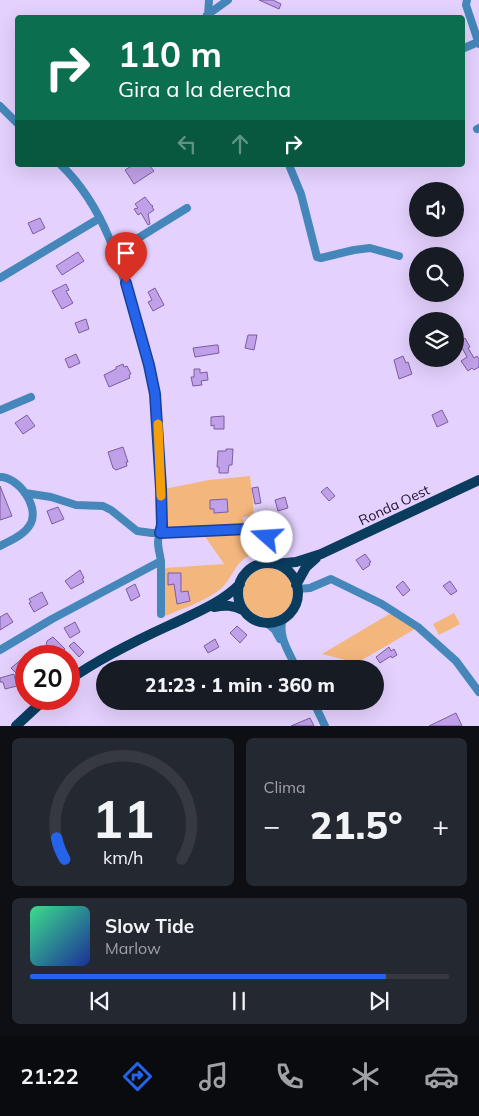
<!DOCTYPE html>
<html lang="es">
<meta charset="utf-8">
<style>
:root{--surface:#171b24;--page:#242831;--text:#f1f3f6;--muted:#9ea1a6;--line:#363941;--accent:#2563eb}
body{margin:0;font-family:Mulish,sans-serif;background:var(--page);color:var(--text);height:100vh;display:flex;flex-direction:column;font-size:19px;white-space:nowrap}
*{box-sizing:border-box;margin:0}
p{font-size:16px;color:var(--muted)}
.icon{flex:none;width:28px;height:28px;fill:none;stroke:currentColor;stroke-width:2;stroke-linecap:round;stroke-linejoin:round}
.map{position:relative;height:726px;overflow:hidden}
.drawer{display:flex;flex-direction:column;gap:12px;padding:12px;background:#0d0f14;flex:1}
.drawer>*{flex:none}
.top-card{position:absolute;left:15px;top:15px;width:450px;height:152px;border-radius:5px;box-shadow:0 5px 20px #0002;background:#0b6e4f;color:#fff;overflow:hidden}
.fabs{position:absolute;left:409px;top:182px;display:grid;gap:10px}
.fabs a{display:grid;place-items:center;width:55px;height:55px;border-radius:50%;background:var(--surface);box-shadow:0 5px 20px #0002;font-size:25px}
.speed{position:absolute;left:15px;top:645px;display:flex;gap:10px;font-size:25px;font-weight:700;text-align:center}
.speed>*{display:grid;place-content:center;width:65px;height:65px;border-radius:50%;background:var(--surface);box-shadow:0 5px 20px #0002;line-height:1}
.speed .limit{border:8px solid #d22;background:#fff;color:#111}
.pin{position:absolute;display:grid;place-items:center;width:42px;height:42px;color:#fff;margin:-51px -21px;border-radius:50% 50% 50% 0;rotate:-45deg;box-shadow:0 0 5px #0007}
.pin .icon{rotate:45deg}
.me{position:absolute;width:55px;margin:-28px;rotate:289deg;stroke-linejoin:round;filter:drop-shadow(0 0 4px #0008)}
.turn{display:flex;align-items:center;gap:18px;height:105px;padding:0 20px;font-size:22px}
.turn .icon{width:65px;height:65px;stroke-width:2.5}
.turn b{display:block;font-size:35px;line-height:42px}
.lanes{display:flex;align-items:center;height:48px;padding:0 20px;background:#0003;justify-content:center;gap:25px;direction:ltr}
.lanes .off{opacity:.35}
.big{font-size:38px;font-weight:800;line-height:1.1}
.drawer .widget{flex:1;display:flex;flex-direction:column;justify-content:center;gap:8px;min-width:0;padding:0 18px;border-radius:8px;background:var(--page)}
.drawer .dial{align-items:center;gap:0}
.dial svg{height:130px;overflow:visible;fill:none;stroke:var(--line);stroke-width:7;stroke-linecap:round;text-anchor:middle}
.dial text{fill:var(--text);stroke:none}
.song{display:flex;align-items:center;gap:15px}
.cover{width:60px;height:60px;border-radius:8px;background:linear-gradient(135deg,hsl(150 70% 55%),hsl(230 70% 35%))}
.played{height:5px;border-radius:2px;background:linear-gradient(90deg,var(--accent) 85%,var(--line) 85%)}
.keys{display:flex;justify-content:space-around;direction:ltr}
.heat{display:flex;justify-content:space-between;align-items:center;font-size:28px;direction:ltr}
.drawer .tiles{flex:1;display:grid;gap:12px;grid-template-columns:1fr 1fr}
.widget:last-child{grid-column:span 2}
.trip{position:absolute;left:96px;top:660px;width:288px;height:50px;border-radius:25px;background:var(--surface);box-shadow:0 5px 20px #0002;font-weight:800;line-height:50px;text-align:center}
.menu{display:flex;height:80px;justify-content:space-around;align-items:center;background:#090b0e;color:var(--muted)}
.menu .icon{width:35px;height:35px}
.menu .active{color:var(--accent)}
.menu b{font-size:22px;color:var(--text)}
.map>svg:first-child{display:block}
.green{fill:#f3b67d}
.building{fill:#c0a0e8;stroke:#7b5da0}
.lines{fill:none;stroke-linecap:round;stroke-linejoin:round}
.minor{stroke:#4587ba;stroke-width:8}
.major{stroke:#0a3c5e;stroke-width:10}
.route-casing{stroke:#184099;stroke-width:12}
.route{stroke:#2563eb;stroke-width:9}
.slow{stroke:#f59e0b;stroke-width:9}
.labels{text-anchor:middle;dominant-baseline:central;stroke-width:4;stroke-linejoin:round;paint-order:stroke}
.street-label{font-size:14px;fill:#1f132e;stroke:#e4d1fe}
</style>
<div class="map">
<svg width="479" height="726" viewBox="0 0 479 726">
<rect width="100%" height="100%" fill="#e4d1fe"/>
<path class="green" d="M250,476c1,12 7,37 0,47l-2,-7 -6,2 2,5 -7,2 -65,4 -6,-2 -2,-38 45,-9z
M252,532l14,8 -1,12c-34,2 -28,28 -50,41 -15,10 -33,16 -50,23l-1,-48 60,-4 -20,-29z
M243 593a25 25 0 1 1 50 0a25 25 0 1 1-50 0Z
M391,613l24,16 -58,34 -35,-9z
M454,613l6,11 -21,11 -6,-11z"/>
<path class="building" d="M259,0h14l8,4 -2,5z
M133,165h16l5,6 -20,13 -9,-14z
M145,197l6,8 2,1 -1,1 2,3 -6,4 2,10 -2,1 -7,-12 -3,2 -4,-6 4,-1 -3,-4z
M40,218l5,10 -12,6 -5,-11z
M78,252l6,9 -22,14 -6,-9z
M66,284l3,6 -3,1 7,12 -11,6 -10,-18z
M155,288l9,17 -11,6 -5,-9 4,-2 -4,-8z
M86,319l3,10 -10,4 -4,-10z
M248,335h9l-3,15 -9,-2z
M465,338l5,9 -2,1 6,10 3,-2 2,3v8l-5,3 -2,-2 -4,3 -7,-10 6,-4 -8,-15z
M216,345h2l1,8 -24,4 -2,-9z
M76,354l4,9 -11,5 -4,-9z
M403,356l3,7 2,-1 4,12 -13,5 -5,-19z
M123,364l1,3 3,-1 4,8 -2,1 1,3 -21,9 -5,-12 12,-6v-2z
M194,369h6v4l7,-1 1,8 -7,1 1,4 -9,1 -2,-9h3z
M442,410l6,12 -11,5 -5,-12z
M27,415l8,11 -12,8 -8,-11z
M224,416v13h-10v-4l-3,1v-9z
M123,447l5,15h-2l1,4 -11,4 -3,-2 -5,-16z
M226,449h7l-1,16h-3l-1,8h-9v-6h-2l1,-16h8z
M0,486l12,30 -12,4z
M258,487l3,16 -6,1 -3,-16z
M327,487l8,9 -6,5 -8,-9z
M285,497l3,11 -10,3 -3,-11z
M227,499l1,13 -14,1v-4h-4v-9z
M58,507l6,12 -12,5 -5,-13z
M365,554l6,8 -2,1 1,2 -7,5 -7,-10z
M80,570l4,8 -2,1 2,3 -13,7 -6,-8z
M168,573h13v19l7,-1 2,10 -13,3 -3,-20 -6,1z
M403,581l7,9 -7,6 -7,-9z
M450,581l7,10 -6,4 -8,-9z
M135,584l5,12 -9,5 -5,-12z
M42,592l6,12 -14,8 -5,-9 2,-1 -2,-3z
M7,613l6,9 -13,8v-13z
M75,622l5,10 -10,6 -6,-10z
M237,626l10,9 -7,8 -10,-10z
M53,637l12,12 -5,4 -3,-4 -5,5 -5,-6 1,-1 -2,-2 1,-4z
M215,639l4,8 -11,6 -4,-7z
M74,642l10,10 -5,5 -10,-11z
M389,647l2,4 3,-2 3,6 -5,3 -1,-2 -11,7 -4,-6z
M22,659l4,5v3l-8,8 -7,-7z
M14,674l3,12 -12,3 -2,-7h-3v-4z
M456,713l6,13h-33z
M310,718l4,8h-23z"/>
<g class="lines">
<path class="minor" d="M467,0l-1,5 13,39
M207,15l21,-15
M208,16l1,-16
M462,49l16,-7
M0,106l18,18
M477,129l2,-1
M289,165l12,29 16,63 4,1 33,-8 16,-2 29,8
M113,248l27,-11 47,-29
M0,278l100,-60
M0,410l31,-13
M0,477c18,0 39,28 31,46 -6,12 -20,17 -31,23
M25,493l26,4 25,8 27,1 8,4 26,21 15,2 96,-4 8,2 16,10 1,13 -3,9
M161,561v53
M297,589l13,-1 21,-9 51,25 36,23 38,34 23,31
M283,619c-6,17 7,35 14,50
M267,623l8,7 5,9
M0,650l52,-31 109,-58c-1,-6 -3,-13 -3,-19 0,-7 4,-12 4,-19 1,-37 -2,-77 -5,-114 -2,-29 -12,-57 -20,-85 -16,-57 -32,-117 -76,-159
M313,701l12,25"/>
<path class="major" d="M238 593a30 30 0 1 1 60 0a30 30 0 1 1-60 0Z
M275,564l21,-2 25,-8 158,-74
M296,585l10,-18 10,-9
M214,607c11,-2 19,-2 29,3
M69,680c31,-22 66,-39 101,-55 25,-12 50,-21 70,-41
M16,726l29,-27"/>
</g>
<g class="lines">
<g class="route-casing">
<path id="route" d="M126,283l23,82 6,29 6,94 1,37 -2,8 88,-4 6,1 13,7"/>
</g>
<use href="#route" class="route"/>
<path class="slow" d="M158,424l3,72"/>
</g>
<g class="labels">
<g class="street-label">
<text transform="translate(394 505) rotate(-25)">Ronda Oest</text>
</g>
</g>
</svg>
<div class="fabs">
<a><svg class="icon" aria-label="sound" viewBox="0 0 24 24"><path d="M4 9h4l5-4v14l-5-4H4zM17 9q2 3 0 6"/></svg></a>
<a><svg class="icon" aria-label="search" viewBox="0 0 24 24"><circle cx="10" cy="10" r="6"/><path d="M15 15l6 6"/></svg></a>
<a><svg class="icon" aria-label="layers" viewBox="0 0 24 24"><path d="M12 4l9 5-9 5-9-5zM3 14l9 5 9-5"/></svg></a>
</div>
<div class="speed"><div class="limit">20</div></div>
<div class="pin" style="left:126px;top:283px;background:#d93025"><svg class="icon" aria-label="arrive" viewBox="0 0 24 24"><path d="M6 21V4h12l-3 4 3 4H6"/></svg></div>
<svg class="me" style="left:267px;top:537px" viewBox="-20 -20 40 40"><circle r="19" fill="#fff"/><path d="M0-13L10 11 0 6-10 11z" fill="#2563eb"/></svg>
<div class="trip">21:23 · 1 min · 360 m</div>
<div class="top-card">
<div class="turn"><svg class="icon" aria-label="right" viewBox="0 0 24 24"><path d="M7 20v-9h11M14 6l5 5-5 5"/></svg><div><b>110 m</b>Gira a la derecha</div></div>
<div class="lanes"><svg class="icon off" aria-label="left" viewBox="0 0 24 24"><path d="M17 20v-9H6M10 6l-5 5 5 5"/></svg><svg class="icon off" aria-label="ahead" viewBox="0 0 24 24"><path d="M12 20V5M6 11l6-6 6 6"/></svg><svg class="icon" aria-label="right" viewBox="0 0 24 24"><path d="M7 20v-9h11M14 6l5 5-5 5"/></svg></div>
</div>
</div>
<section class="drawer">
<div class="tiles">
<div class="widget dial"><svg viewBox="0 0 100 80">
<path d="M14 69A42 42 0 1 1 86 69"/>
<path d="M14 69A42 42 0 0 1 9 56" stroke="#2563eb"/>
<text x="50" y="56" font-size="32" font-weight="700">11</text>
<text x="50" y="72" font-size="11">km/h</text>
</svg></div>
<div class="widget"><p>Clima</p>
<div class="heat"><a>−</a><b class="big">21.5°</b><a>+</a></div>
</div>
<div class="widget">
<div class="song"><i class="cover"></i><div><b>Slow Tide</b><p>Marlow</p></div></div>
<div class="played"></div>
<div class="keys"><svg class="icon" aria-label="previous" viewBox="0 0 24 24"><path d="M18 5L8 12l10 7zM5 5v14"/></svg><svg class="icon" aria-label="pause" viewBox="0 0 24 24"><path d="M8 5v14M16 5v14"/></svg><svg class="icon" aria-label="next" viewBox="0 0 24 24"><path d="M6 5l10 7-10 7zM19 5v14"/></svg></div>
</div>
</div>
</section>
<nav class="menu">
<b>21:22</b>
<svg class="icon active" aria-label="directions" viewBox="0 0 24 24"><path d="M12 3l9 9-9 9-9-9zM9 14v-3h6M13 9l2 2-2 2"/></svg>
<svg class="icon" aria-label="music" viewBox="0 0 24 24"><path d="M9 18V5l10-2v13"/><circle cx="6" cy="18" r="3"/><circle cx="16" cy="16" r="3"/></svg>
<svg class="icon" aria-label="phone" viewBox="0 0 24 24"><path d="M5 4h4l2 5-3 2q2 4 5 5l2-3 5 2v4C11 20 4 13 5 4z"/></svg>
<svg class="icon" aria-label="climate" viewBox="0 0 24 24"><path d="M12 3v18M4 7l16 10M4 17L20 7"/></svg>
<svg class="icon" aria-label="car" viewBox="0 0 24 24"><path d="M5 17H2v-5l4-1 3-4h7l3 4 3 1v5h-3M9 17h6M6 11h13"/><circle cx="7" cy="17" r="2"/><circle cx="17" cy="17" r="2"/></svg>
</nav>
